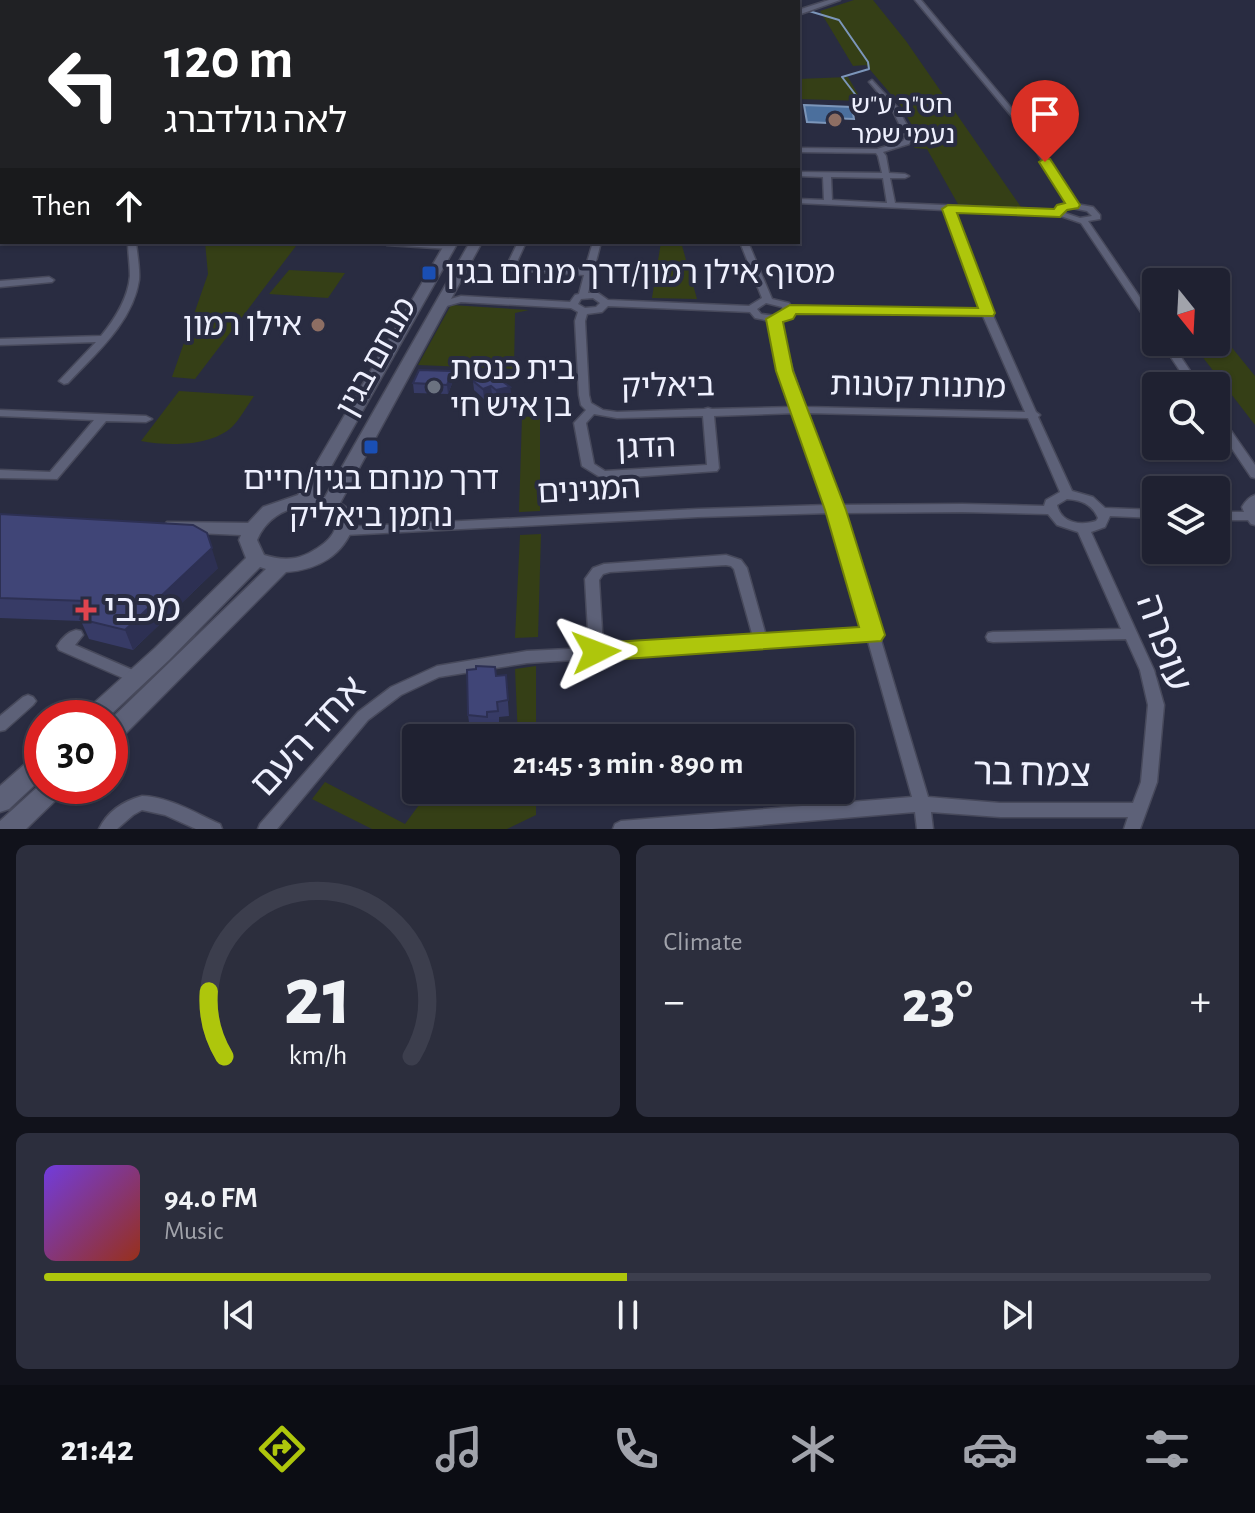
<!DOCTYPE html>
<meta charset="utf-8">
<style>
:root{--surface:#1f2131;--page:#2c2e3d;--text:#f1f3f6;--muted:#a1a3ab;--line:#3c3e4d;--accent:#aec60c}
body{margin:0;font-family:"Alegreya Sans","Noto Sans Hebrew",sans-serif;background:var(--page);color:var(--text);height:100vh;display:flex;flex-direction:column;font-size:30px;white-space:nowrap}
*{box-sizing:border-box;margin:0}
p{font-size:26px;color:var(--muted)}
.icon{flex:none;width:44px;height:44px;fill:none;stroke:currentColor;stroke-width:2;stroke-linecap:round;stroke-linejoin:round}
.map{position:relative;height:829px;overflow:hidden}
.drawer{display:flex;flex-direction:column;gap:16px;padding:16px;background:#11121b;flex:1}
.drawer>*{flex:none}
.hud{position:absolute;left:0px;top:0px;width:800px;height:244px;box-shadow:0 2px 6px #0004,0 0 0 2px var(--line);background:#202124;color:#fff;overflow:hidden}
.needle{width:52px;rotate:162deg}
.buttons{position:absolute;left:1142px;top:268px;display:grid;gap:16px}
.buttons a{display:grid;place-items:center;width:88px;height:88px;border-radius:8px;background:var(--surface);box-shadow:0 2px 6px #0004,0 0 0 2px var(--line);font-size:40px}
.speed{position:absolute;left:24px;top:700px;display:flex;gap:16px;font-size:40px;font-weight:700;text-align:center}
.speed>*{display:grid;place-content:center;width:104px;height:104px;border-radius:50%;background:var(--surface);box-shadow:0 2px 6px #0004,0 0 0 2px var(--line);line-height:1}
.speed .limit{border:12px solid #d22;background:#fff;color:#111}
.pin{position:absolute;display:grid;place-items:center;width:68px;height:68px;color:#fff;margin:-82px -34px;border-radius:50% 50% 50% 0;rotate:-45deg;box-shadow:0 0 8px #0007}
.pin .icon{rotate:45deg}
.me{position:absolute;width:88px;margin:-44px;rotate:87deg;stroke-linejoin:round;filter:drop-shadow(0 0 6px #0008)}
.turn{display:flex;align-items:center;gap:28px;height:168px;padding:0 32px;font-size:36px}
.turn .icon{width:104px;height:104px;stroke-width:2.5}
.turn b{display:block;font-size:56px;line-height:68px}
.then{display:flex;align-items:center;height:76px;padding:0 32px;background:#0003;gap:16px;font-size:30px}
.big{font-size:60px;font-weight:600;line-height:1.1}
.drawer .widget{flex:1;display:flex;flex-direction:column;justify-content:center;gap:12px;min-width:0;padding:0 28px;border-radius:12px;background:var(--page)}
.drawer .dial{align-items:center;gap:0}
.dial svg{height:208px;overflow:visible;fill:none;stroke:var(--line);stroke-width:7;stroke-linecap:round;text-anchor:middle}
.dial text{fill:var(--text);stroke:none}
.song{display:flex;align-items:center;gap:24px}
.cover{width:96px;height:96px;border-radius:12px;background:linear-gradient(135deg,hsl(260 70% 55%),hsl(10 70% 35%))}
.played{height:8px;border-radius:4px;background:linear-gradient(90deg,var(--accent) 50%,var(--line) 50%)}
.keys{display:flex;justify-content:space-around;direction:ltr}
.heat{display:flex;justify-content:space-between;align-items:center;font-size:44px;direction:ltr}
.drawer .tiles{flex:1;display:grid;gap:16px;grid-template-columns:1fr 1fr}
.widget:last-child{grid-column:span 2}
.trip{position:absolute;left:402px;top:724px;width:452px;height:80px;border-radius:8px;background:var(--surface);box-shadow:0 2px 6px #0004,0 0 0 2px var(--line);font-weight:600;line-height:80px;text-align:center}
.menu{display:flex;height:128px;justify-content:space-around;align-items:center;background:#0c0d14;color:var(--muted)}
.menu .icon{width:56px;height:56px}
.menu .on{color:var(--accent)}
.menu b{font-size:36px;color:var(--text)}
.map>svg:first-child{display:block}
.green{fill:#353f16}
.water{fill:#4b6f9d;stroke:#7c96ba;stroke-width:2}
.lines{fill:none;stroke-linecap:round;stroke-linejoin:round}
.stream-far1{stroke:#7c96ba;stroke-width:2}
.stream{stroke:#7c96ba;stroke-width:3}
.street-casing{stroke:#47495b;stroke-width:3}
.secondary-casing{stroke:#47495b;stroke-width:3}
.street{fill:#5d6178;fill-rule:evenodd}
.secondary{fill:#5d6178;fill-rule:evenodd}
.wall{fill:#373b66}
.shaded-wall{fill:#2d3053}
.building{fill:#404577;stroke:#2d3053;stroke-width:2}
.route{fill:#aec60c;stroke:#718108;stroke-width:2}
.education-dot{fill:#8d6e63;stroke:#292c41;stroke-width:3}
.transit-dot{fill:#1a4fb4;stroke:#292c41;stroke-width:3}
.worship-dot{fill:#6b7280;stroke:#292c41;stroke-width:3}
.health-dot{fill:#e0444e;stroke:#292c41;stroke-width:3}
.labels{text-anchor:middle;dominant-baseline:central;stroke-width:8;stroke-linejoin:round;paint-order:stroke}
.far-poi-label{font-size:26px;fill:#eef0fe;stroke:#292c41;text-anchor:start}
.poi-label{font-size:32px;fill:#eef0fe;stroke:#292c41;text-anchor:start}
.street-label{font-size:32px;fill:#eef0fe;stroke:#292c41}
.near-poi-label{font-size:38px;fill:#eef0fe;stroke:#292c41;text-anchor:start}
.near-street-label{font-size:38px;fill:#eef0fe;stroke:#292c41}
</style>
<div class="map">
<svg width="1255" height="829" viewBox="0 0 1255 829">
<rect width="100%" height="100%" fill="#292c41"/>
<path class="green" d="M854,0h19l33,41 115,166 -62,-1 -32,-57 -13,-1 5,-10 -18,-32 -35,-41 -13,1 -33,-55z
M848,77l14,24 -64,-2v-20z
M205,242h94l-104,137 -23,-2 36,-103z
M661,242h20l16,57 -45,-1z
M289,270l56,3 -17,25 -59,-4z
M451,305l78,5 -14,3 -1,56 -96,-4z
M1216,328l39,48v49l-64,-83h25z
M179,391l75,5c-7,10 -14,23 -22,31 -22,20 -65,19 -91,14z
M540,416v95l-21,1 3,-95z
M541,534l-3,103 -23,1 5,-103z
M536,666v72h-18l-3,-69z
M325,782l80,42 25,-34h106v25l-29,14h-135l-60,-30z"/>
<path class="water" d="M804,105l48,2 2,12 -27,-1v5l-20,-1z"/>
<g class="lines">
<path class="stream-far1" d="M775,0l3,2
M809,11l30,9 29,42 1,7 -27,8 16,21"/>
<path class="stream" d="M856,96l2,2"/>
<g class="street-casing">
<path id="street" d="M239,0h6l-1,2h-6z
M915,0h6l108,129 47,75 17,3 7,8v4l-12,2 68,100v10l-3,-1 -72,-107 -23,-8 -105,-5 39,103 44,99 4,3 -2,2 34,74 21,6 12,11 51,2v8l-46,-2 -5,11 -14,5 63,138 10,35 -7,77 -17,47h-16l4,-12h-128l-69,-5 2,17h-16l-2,-17 -203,17h-99l2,-5 6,-3 291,-24 -44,-156 -341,22 -88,14 -38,18 -33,25 -91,109h-19l2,-5 98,-112 33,-25 46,-21 90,-15 62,-3 -4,-69 8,-11 11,-4 122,-9 15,5 6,8 19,68 99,-6 -34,-117 -133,4 -353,18 -4,-1 -2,-3 2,-3 4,-1 353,-18 130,-4 -32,-92 -82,3 5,52 -2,3 -114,8 -21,-13 -8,-43 12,-13 -5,-5 -2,-10 -4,-74 3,-9 -7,-4 -110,-6 -18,5 -5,-3 2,-2 21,-6 109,6 5,-7 4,-1 5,-19 -72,-5 -5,-5 11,-23h8l-10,22 1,1 68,4 8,-27h8l-13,51h10l10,7 141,6 13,-8 -22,-56h8l24,57 17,4 2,3 190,4 -37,-100 -146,-7v-4l26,1 -1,-23 -25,-1v-4l84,1 -4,-17 -2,-3 -78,-1v-4l79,1 26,-8 2,-5 -13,-27 -22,-26 -1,-1 3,-2 25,27 16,29 -4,8 -26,8 3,4 3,17 16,1 4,2 -4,2h-15l5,25 161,7 1,-3 11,-4 -44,-72zM831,177l52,1 4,25 -55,-3zM1072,208l15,3 5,5 -12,2 -15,-5 -1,-3zM593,298l7,5 -4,4 -11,1 -7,-4 3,-5zM766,303l16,4 2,6 -8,3 -15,-2 -4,-5zM608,306l142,6 5,6 15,3 11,47 13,39 -82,2 -4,-1 -4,1 -87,3 -14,-2 -12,-7 -2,-8 -4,-74 2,-7 15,-2zM793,312l190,4 42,96 -220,-5 -13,-39 -13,-47 13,-5zM807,413l221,5 32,74 -14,8 -2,6 -82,-2 -122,1zM594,414l23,4 86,-2 4,49 -102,6 -11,-7 -8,-41zM1067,499c14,1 25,5 31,19l-2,3c-16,5 -35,2 -39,-16zM962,512l86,2 9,11 21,7 43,97 -128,3 -5,1 -2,4 2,4 5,1 133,-3 14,31 8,35 -7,77 -8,21h-133l-72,-6 -85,-284zM726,565l5,1 3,3 19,68 -150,10 -4,-67 4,-6 7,-2z
M0,4h2v4h-2z
M2,19v4l-2,1v-4z
M0,51h2v4h-2z
M2,81v4l-2,1v-4z
M2,96v4l-2,1v-4z
M0,138h2v4h-2z
M2,230v6l-2,1v-6z
M128,242h8c1,12 4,26 3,38 -6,42 -44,74 -71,103l-4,1 -5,-3 37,-39 -96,3v-6l101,-3c14,-17 27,-37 29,-60 0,-11 -2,-23 -2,-34z
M383,242c20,0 54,-4 71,4l-4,3 -63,-4z
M49,277l5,3 -2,2 -52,5v-6z
M1161,342h10l29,44h-10z
M0,410l146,6 6,3 -6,3 -40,-1 -49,58 -57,-1v-8l50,2 44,-52 -94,-4z
M1216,414l4,1 35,50v13l-4,-1 -35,-52z
M1255,495v30l-4,-1 -3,-4h-32v-8h28l-2,-5c3,-5 7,-10 13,-12z
M76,630l5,1 2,4 -8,10 67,29 2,4 -2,4 -5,2 -5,-2 -73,-32 -2,-4c4,-7 11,-14 19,-16z
M28,695l5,2 3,4 -3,4 -28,25 -5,1v-15l23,-19z
M142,796c28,1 53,17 78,28l2,5h-26l-31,-14 -23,-5 -9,5 -16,14h-18c8,-17 24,-28 43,-33z"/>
</g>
<g class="secondary-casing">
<path id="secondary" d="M829,0h11l-42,15v-5z
M446,242h12l-143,253 10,2 145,-255h12l-142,261 7,5 7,16c-10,31 -36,46 -68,48l-168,169 -8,2v-23l156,-151 -6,-2 -91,93 -62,58h-26l3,-6 71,-64 91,-90 -7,-18 2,-5 -68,-3 -6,-2 -3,-4 3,-4 81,1 15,-16 35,-12zM304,505c10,2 23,2 29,11 13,19 -24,40 -38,42 -11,2 -21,0 -31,-3l-7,-15c9,-21 25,-30 47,-35z
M42,753v25l-33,31 -9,3v-26l34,-30z
M42,783v3h25l-4,7 -37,36h-26v-8z"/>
</g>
<use href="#street" class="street"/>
<use href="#secondary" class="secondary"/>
</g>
<path class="wall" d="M453,381l-5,13 -34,-1 -1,-10z
M473,381l37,6 1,9 -14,3 -5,-4 -8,4 -10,-9z
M0,514l218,54 -85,82 -44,-11 -8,-18 -81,-3z
M506,675l3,41 -10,1v10l-10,1v4l-19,-2 -2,-15 28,-39z"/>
<path class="shaded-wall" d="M452,371l1,10 -5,13 -1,-9z
M491,386l1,9 -8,4 -1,-10z
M510,387l1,9 -14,3 -1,-9z
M207,533l11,35 -85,82 -8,-20z"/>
<path class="building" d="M419,370l33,1 -5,14 -34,-2z
M495,376l15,11 -14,3 -5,-4 -8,3 -10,-8z
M0,514l193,11 14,8 5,15 -87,82 -45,-11 5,-18 -85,-3z
M476,666l19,1 1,9 10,-1 2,25 -11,2 1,9 -11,1v5l-19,-2 -1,-45 9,-1z"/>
<path class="route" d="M1045,158l5,1 30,46 -2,3 -11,2 -7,7 -103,-4 38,100 -2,3 -197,-2 -3,5 -10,3 10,49 53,139 39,125 -4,6 -285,20 -9,-2 -3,-7 3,-6 9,-3 263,-16 -34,-117 -49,-139 -10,-52 24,-14 188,3 -36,-99 6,-4 106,4 3,-4 8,-2 -26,-41z"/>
<g class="education-dot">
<circle cx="835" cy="120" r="8"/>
<circle cx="318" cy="325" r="8"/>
</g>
<g class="transit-dot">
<rect x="421" y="265" width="16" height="16" rx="4"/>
<rect x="363" y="439" width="16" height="16" rx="4"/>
</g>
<circle class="worship-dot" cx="434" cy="387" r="8"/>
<path class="health-dot" d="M82 598h8v8h8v8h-8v8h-8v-8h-8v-8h8z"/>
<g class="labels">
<g class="far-poi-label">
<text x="851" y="105">חט"ב ע"ש<tspan x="851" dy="30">נעמי שמר</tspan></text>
</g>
<g class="poi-label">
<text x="445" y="273">מסוף אילן רמון/דרך מנחם בגין</text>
<text x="302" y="325" text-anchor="end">אילן רמון</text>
<text x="450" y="369">בית כנסת<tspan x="450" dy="37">בן איש חי</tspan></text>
<text x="371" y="479" text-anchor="middle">דרך מנחם בגין/חיים<tspan x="371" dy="37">נחמן ביאליק</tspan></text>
</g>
<g class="street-label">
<text transform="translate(376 357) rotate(-61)">מנחם בגין</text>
<text transform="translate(668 386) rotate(-1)">ביאליק</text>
<text transform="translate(918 386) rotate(1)">מתנות קטנות</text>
<text transform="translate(646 447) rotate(-2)">הדגן</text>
<text transform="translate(589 490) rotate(-3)">המגינים</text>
</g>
<g class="near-poi-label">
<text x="104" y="610">מכבי</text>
</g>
<g class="near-street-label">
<text transform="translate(1163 643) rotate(71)">עופרה</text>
<text transform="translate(309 737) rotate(-47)">אחד העם</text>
<text transform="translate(1032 774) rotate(1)">צמח בר</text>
</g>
</g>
</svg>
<div class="buttons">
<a><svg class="needle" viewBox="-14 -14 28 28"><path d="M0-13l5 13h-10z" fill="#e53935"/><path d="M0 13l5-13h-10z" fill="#a1a3ab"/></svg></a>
<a><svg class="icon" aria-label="search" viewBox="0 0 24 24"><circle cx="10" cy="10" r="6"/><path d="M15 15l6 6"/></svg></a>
<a><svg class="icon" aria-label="layers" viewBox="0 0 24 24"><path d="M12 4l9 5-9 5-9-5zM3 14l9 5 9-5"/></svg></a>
</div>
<div class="speed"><div class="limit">30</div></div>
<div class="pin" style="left:1045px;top:162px;background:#d93025"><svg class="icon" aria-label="arrive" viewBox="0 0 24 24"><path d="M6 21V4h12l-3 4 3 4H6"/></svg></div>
<svg class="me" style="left:596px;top:652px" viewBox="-20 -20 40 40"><path d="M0-17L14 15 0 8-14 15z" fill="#aec60c" stroke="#fff" stroke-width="4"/></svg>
<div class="trip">21:45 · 3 min · 890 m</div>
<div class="hud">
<div class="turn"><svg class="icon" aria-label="left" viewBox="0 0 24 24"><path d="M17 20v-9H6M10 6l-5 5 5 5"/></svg><div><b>120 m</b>לאה גולדברג</div></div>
<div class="then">Then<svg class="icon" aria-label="ahead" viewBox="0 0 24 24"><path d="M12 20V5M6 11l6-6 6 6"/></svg></div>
</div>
</div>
<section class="drawer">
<div class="tiles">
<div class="widget dial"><svg viewBox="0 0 100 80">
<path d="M14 69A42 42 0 1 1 86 69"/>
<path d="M14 69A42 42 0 0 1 8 44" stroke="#aec60c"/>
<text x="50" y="56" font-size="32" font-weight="700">21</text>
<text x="50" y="72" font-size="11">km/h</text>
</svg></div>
<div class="widget"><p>Climate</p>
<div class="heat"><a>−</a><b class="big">23°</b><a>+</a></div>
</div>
<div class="widget">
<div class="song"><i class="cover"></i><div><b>94.0 FM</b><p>Music</p></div></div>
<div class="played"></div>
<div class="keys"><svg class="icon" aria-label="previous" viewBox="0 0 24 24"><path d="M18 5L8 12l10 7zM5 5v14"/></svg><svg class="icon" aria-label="pause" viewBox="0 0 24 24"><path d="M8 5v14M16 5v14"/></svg><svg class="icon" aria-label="next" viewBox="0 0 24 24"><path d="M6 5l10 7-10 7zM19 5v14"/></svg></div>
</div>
</div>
</section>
<nav class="menu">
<b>21:42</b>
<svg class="icon on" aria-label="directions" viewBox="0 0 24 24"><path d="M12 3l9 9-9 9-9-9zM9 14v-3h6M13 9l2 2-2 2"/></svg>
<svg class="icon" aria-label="music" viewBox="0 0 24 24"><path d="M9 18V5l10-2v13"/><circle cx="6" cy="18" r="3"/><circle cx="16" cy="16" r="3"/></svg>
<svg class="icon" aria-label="phone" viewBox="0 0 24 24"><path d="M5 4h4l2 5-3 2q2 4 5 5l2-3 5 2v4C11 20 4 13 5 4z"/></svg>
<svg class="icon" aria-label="climate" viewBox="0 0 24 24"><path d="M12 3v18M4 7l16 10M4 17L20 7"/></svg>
<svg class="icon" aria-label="car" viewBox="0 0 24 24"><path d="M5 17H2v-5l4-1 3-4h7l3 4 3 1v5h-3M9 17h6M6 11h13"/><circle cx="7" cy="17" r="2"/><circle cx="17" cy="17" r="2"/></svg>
<svg class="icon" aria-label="filters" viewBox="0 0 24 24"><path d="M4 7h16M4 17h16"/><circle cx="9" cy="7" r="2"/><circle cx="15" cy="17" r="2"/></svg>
</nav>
